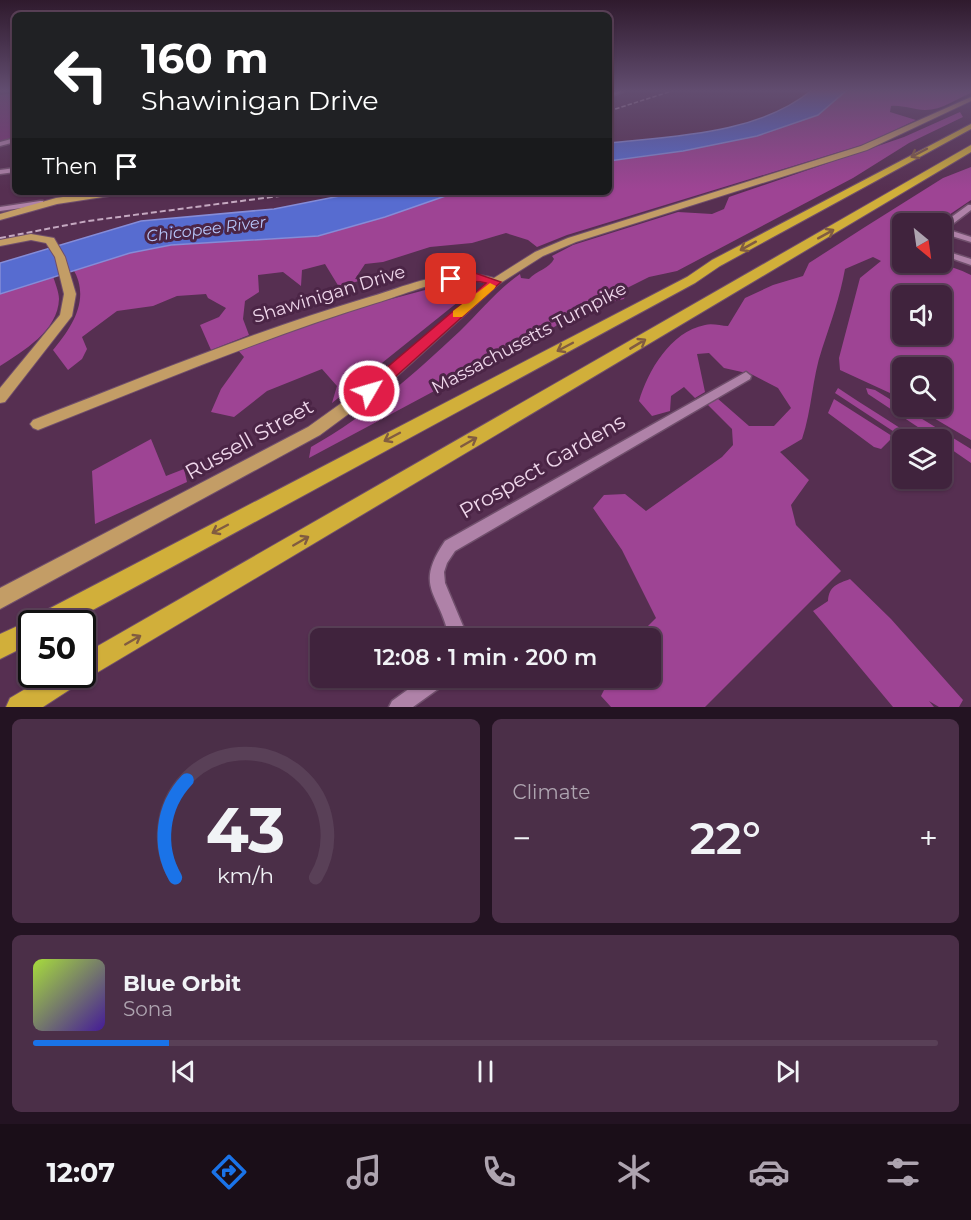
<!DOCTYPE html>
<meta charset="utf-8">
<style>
:root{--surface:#40233d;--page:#4b2f48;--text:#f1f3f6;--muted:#aea4b0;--line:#594057;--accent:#1a73e8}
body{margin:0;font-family:Montserrat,sans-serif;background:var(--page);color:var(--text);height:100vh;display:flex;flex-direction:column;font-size:22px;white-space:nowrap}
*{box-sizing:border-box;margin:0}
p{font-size:20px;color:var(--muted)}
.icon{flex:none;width:33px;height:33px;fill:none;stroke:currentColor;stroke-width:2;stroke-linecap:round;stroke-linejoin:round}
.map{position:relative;height:707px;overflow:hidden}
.panel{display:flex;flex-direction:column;gap:12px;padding:12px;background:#231322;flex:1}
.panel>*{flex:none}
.hud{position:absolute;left:12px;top:12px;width:600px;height:183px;border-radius:9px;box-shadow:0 2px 4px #0004,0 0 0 2px var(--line);background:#202124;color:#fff;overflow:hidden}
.needle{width:39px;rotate:151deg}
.fabs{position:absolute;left:892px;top:213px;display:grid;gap:12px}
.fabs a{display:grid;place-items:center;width:60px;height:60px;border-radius:9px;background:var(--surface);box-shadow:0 2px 4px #0004,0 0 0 2px var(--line);font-size:30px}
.speed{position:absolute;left:18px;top:610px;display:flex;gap:12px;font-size:30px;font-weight:700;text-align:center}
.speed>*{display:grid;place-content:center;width:78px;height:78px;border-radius:50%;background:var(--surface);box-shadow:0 2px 4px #0004,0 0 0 2px var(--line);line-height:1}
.speed .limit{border:3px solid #111;border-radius:9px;background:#fff;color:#111}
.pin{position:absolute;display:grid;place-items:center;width:51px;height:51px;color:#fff;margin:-26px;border-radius:12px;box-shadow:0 3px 9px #0006}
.me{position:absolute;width:66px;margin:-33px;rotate:52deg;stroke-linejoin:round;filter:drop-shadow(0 0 4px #0008)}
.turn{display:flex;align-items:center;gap:21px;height:126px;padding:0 30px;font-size:27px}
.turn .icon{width:78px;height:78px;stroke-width:2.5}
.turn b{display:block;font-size:42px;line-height:51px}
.then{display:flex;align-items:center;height:57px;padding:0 30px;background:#0003;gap:12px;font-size:22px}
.big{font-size:45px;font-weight:600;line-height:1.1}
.panel .widget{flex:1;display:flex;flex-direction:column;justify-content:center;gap:9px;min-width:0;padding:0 21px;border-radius:9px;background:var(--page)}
.panel .dial{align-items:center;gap:0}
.dial svg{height:156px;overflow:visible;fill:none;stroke:var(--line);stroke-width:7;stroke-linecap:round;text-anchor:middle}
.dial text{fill:var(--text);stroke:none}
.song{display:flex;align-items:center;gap:18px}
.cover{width:72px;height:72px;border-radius:9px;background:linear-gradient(135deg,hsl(80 70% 55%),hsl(260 70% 35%))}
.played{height:6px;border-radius:3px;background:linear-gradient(90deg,var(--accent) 15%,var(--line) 15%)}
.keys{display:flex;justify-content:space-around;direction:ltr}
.heat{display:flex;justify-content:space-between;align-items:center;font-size:33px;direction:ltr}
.panel .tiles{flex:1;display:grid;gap:12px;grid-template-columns:1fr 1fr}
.widget:last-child{grid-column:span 2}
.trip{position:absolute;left:310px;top:628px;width:351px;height:60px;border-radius:9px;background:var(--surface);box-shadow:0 2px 4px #0004,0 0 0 2px var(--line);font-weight:600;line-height:60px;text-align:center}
.dock{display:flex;height:96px;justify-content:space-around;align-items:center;background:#1a0e18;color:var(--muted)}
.dock .icon{width:42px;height:42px}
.dock .active{color:var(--accent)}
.dock b{font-size:27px;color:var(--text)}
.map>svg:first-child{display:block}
.green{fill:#7d3375}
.forest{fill:#9e4494;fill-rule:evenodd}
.water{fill:#576cd0;stroke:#858cd8;stroke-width:1.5}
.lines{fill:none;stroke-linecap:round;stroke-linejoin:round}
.minor-casing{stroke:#704f6c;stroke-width:3}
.major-casing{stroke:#704f6c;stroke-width:2}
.highway-casing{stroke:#704f6c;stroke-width:2}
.minor{fill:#af82a8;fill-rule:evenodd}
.major{fill:#c39d66;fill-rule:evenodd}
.highway{fill:#d1af3a;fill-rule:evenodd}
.rail-far1{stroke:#c5a9c1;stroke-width:1.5;stroke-dasharray:4.5 2;stroke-linecap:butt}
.rail{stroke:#c5a9c1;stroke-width:2;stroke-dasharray:6 3;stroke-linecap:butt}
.oneway{stroke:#815c41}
.route{fill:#e11d48;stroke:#92132f;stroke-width:1.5}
.slow{fill:#f59e0b}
.labels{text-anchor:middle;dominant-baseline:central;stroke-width:6;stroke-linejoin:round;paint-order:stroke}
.far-water-label{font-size:16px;font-style:italic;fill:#b6c5f8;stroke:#4b2546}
.street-label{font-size:18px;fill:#efd7eb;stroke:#4b2546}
.near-street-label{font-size:21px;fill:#efd7eb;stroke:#4b2546}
</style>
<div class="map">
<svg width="971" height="707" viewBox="0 0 971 707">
<rect width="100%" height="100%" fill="#562f51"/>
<path class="green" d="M15,93v45l-15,3v-46z"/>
<path class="forest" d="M847,90h124v3c-16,6 -28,17 -46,17 -11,0 -22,-5 -34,-4l-1,6 26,8 -51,24 -298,91 -30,12 -9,-7 -22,-7 -34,10 -42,4 -47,15 -18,2 -10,15 7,1 -23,7 -14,-23 -23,6 -1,16 -18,-14 -25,3 1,17 -14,9 -2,18 6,16 -38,15 -11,-25 19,-8 7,-9 -18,-10 -2,-4 -29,2 -24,10 -36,5 -35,26 5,12 -5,10 -14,11 -15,-20c19,-23 38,-51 20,-81l57,-16 41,-8 147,-9 67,-19 72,-25h152v-31l209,-46z
M960,112l3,5 -54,26 -56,35 -176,93 -28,6 -22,11 -3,11 -58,14 -10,13 -247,132 2,-11c58,-33 101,-71 149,-116 20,-19 37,-41 60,-57l1,4 8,1c7,-8 21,-11 25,-20l-2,-3 21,-11 105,-33 34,2 12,-5 5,-12 175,-60z
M971,167v33l-34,23 -34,1v38c25,1 45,1 68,13v165l-56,-33 27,-1v-38h-39v31l-63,-29 -1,-12 21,-80 21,-17 -8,-4 -28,12c-5,28 -14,53 -23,80 -10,29 -10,61 -20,90l-22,13 29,28 -18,25 5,20 45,46 -136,136h-94l-10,-11 9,-18h41v-39h-16l21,-21 -34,-68 -29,-42 11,-13 21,-1 21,17 76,-54 11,-12 -1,-16 -25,-25 10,-6 32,28h25l17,-18 -13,-20 -27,-14 -27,-6 -15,-15 -12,1 8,38 -10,6 -11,-11 -13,9 -1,15 -18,5 -13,-15c9,-30 31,-69 66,-76 7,-2 16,1 23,1l17,-28 28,-13 30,-9 6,-13 56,-36 78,-49zM903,296h39v38h-39z
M53,276c2,7 6,16 6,23 -1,32 -36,52 -59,67v-72z
M473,281l2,6 -17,15 -126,101 5,-17 -15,-17 -55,22 -33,26 -23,-5 10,-23 23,-32 -8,-9 144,-46 49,-13z
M838,388c26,18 53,33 78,51h-11l-70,-46z
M866,388l9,2 96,59v14l-29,-20v-3l-6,-1 -68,-45z
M834,399l69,44v6l-13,-9 -9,9 -7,-2 -46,-34z
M151,439l15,37 18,-7 3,13 -92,42 -3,-53z
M850,579l41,40 72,81 -4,7h-20l-10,-6 5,6h-41l-80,-96 15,-10c1,-15 9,-17 22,-22z"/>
<path class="water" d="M812,90h35l-29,25 -61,21 -74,15 -74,10v-18c67,-7 149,-9 203,-53z
M360,192h97l-72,25 -67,19 -147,9 -41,8 -130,41v-31l141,-42 133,-12z"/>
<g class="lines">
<g class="minor-casing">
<path id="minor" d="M621,90h6l-18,7v-3z
M15,138v4l-15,4v-4z
M15,168v4l-15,2v-4z
M40,201h3v4l-43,6v-4z
M968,205h3v5l-25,19 25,8v5l-29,-9v-9z
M942,250l29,9v6l-29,-10z
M746,372l5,4 -1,3 -295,172 -8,12 -3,9 1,11 18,43 2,13h-16c-7,-45 -37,-50 -4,-98z
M424,678h24l-3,6 -32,23h-24l3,-6z"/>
</g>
<g class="major-casing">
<path id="major" d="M971,97v4l-104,49 -291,92 -33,14 -44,28 -114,103 -65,48 -320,174v-21l308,-161 67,-48 112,-96c-36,-11 -77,10 -111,20 -113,35 -222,81 -333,125l-5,2 -5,-2 -3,-4 3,-4c110,-43 219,-88 333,-122 41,-12 84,-33 128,-20l41,-26 33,-14 293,-92z
M98,192h22l-4,3 -59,9 -57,16v-6l56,-16z
M31,234l23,4 11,19 11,37 -4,22 -67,86 -5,1v-15l60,-73 4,-21 -9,-37 -9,-14 -15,-3 -31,6v-6z"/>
</g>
<g class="highway-casing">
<path id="highway" d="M971,124v5l-251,137 -25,17 -628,341h-35v19l-32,16v-25l33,-15 2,-3 652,-339 25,-17z
M971,145v7l-888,529 -40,26h-37l4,-9 39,-23h33v-20z"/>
</g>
<use href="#minor" class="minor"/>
<use href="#major" class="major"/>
<use href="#highway" class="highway"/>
<path class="rail-far1" d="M609,111l66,-21"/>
<path class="rail" d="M0,238l88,-17 222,-29"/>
</g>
<defs><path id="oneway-shaft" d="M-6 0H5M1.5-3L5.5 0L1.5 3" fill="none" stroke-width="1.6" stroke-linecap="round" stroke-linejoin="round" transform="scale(1.5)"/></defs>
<g class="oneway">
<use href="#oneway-shaft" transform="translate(919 153) rotate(152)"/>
<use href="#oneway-shaft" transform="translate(826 234) rotate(-29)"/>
<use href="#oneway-shaft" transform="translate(748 246) rotate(151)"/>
<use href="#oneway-shaft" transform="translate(638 344) rotate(-31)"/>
<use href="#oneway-shaft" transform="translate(565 347) rotate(152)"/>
<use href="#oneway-shaft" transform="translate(392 437) rotate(152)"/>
<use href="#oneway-shaft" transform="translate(469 442) rotate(-30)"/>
<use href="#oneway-shaft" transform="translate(220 529) rotate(152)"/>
<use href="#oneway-shaft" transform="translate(301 541) rotate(-30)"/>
<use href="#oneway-shaft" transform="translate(133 640) rotate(-30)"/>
</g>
<linearGradient id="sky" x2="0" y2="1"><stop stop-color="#2f1a2d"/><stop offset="0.48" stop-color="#624d70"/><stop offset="1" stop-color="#624d70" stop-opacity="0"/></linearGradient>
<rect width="971" height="189" fill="url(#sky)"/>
<path class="route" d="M475,273l26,9 -126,113h-11l-2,-4 2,-4 122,-104c-14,-4 -25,1 -39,-1v-5z"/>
<path class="slow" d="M490,283l6,3 -2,3 -32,28h-9v-6z"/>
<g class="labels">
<g class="far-water-label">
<text transform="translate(206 229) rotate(-7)">Chicopee River</text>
</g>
<g class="street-label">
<text transform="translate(329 294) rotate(-17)">Shawinigan Drive</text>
<text transform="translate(529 338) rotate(-28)">Massachusetts Turnpike</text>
</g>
<g class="near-street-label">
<text transform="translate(249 439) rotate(-29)">Russell Street</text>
<text transform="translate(542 466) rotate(-30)">Prospect Gardens</text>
</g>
</g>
</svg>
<div class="fabs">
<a><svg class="needle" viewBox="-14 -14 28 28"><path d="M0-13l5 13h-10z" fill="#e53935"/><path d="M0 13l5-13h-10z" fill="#aea4b0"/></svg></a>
<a><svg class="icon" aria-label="sound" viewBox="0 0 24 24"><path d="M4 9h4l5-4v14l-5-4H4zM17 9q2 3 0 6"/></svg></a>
<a><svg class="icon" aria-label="search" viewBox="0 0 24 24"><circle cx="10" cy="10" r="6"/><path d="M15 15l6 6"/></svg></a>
<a><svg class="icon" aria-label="layers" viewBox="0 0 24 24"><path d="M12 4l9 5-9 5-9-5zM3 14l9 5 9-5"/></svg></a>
</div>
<div class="speed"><div class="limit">50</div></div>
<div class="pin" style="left:451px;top:279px;background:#d93025"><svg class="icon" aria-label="arrive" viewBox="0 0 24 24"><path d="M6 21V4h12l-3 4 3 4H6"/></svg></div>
<svg class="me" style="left:369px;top:391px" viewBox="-20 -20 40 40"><circle r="17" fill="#e11d48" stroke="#fff" stroke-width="3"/><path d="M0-11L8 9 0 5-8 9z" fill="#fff"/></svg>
<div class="trip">12:08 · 1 min · 200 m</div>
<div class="hud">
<div class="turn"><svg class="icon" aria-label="left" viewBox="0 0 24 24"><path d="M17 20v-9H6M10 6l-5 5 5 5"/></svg><div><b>160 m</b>Shawinigan Drive</div></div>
<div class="then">Then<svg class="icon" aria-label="arrive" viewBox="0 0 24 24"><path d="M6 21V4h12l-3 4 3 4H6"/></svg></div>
</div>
</div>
<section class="panel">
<div class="tiles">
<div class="widget dial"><svg viewBox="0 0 100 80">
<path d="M14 69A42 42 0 1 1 86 69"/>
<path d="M14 69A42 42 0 0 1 20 19" stroke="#1a73e8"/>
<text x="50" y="56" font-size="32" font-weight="700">43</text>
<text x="50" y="72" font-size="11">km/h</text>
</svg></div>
<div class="widget"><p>Climate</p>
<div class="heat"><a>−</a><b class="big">22°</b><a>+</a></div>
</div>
<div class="widget">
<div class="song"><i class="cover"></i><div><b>Blue Orbit</b><p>Sona</p></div></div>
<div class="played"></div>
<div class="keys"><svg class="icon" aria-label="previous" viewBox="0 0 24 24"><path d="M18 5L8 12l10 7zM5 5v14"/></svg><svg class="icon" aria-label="pause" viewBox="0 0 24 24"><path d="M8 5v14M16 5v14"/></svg><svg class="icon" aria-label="next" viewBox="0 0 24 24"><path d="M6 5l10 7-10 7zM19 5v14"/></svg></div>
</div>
</div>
</section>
<nav class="dock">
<b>12:07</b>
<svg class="icon active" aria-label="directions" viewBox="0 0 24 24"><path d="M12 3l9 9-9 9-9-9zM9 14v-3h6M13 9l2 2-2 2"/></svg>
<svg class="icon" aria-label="music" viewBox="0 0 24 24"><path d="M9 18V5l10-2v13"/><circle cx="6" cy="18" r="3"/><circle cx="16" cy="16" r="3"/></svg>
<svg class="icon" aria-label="phone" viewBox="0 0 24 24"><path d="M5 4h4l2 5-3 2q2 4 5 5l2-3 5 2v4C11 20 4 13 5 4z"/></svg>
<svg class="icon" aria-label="climate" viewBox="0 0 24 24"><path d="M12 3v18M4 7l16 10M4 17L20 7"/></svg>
<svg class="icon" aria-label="car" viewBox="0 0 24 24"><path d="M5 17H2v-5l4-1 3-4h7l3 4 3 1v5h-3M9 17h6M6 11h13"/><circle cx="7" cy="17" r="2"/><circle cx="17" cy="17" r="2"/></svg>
<svg class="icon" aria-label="filters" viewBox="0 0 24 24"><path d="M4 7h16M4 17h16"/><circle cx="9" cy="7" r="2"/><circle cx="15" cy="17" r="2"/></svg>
</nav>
